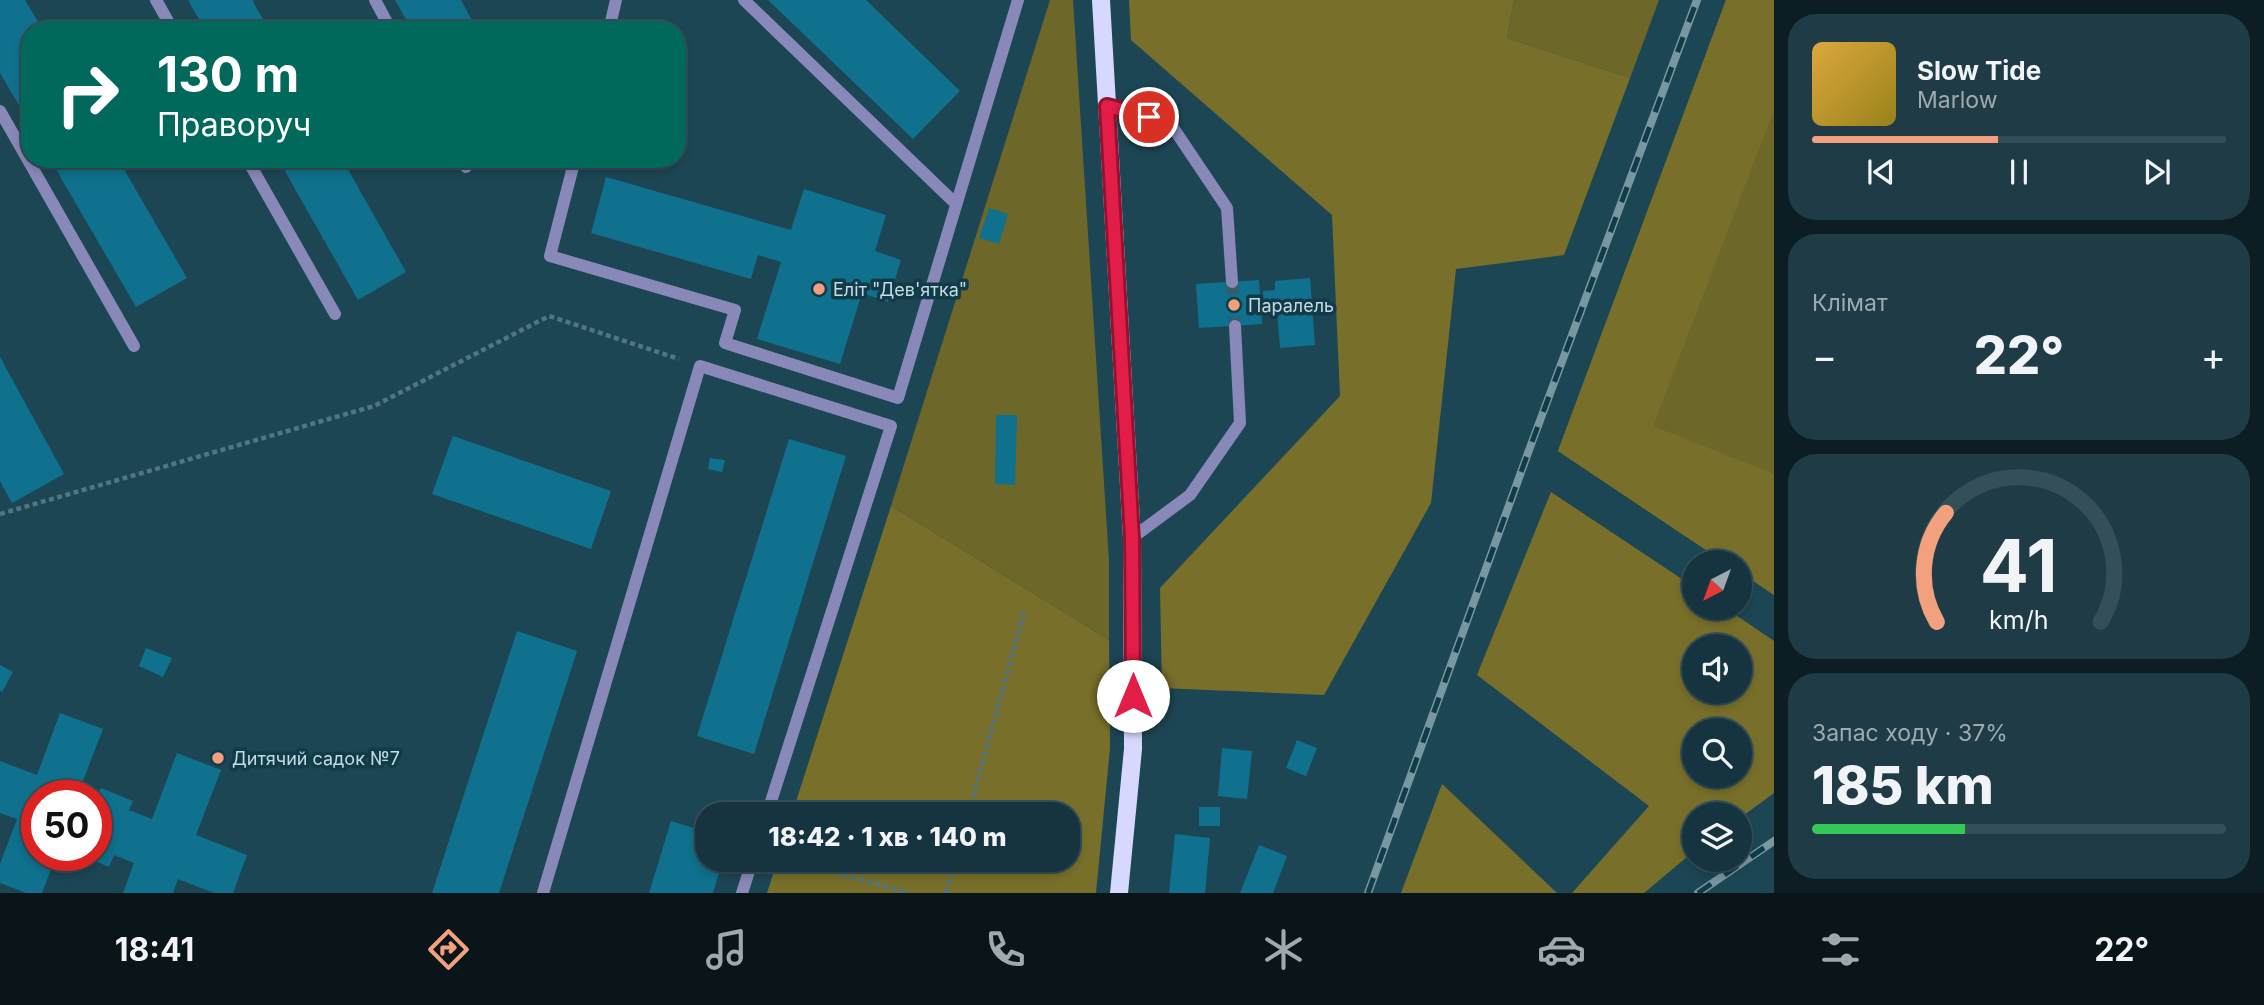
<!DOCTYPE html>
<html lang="uk">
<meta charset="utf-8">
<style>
:root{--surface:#16343f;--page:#1f3c46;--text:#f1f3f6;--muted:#9eaab0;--line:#354f59;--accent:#f2a07e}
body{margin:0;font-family:Inter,sans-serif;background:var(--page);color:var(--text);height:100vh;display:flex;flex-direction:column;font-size:26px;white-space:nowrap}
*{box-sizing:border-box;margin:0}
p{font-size:23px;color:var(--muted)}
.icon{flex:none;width:38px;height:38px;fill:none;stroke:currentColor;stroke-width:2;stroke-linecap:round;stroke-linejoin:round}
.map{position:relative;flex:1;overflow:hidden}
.details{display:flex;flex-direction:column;gap:14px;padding:14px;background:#0c1d23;width:490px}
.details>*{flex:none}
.guide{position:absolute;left:21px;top:21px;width:665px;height:147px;border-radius:28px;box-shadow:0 4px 10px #0003,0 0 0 2px var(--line);background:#00695c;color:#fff;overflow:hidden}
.needle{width:46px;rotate:221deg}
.fabs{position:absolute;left:1682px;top:550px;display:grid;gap:14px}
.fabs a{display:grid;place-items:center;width:70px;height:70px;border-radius:50%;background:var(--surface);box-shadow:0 4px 10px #0003,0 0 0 2px var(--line);font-size:35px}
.speed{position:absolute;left:21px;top:780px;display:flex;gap:14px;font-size:35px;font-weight:700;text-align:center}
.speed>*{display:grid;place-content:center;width:91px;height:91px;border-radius:50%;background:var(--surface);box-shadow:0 4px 10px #0003,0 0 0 2px var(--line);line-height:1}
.speed .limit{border:10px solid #d22;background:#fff;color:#111}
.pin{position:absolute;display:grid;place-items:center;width:60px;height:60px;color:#fff;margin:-30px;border:4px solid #fff;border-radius:50%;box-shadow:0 2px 7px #0007}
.me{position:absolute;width:77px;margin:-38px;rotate:0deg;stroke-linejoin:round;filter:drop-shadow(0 0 5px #0008)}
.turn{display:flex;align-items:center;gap:24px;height:147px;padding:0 21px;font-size:32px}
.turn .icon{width:91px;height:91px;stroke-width:2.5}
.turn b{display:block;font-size:49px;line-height:60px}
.big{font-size:52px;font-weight:800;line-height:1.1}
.details .card{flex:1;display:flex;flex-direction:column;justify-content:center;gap:10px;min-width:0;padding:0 24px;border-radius:28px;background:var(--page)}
.details .dial{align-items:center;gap:0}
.dial svg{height:182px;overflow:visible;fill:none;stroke:var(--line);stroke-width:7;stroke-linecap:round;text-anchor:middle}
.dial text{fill:var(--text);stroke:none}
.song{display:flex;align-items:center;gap:21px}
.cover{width:84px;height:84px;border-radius:10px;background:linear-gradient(135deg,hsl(40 70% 55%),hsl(50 70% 35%))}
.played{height:7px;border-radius:4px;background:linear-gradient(90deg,var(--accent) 45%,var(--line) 45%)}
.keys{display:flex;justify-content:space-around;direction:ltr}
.heat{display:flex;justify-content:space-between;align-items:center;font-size:38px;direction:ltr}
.charge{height:10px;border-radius:5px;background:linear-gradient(90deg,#34c759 37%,var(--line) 0)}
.trip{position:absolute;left:695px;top:802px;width:385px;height:70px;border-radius:28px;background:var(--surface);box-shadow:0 4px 10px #0003,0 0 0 2px var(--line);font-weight:800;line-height:70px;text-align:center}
.dock{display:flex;height:112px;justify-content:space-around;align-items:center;background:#091519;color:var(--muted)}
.dock .icon{width:49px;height:49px}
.dock .current{color:var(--accent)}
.dock b{font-size:32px;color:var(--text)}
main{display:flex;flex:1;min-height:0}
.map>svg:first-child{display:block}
.green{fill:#6d6729}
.forest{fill:#78702a;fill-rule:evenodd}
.building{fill:#0f718d}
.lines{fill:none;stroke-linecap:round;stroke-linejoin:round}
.minor-tunnel{stroke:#365c69;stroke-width:12;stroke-dasharray:12 6;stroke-linecap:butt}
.path{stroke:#527581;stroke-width:4.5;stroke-dasharray:5 3.5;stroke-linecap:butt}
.minor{stroke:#8889b8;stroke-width:12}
.major{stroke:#d7d8fe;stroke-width:18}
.rail-casing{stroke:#7897a1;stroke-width:8}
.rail{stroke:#113b49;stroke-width:5;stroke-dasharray:16;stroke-linecap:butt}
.route-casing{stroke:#92132f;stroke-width:18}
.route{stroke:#e11d48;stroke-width:12}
.poi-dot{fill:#f2a07e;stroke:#113b49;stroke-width:2.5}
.labels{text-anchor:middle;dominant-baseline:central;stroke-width:7;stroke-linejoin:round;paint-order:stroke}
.poi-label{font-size:18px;fill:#c5dbe3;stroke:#113b49;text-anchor:start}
</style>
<main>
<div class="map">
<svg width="1774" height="893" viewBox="0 0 1774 893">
<rect width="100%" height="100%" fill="#1d4654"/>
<path class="green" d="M1050,0h23l36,561v79l-218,-134z
M1514,0h145l-29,78 -123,-40z
M1726,0h48v595l-34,-23v-10h-16l-166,-111z"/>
<path class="forest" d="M1129,0h385l-7,38 123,40 -66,177 -108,14 -25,234 -107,192 -162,-7 -2,-100 180,-192 -8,-181 -201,-175z
M1726,0h48v110l-121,316 121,48v121l-34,-23v-10h-16l-166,-111z
M1551,492l143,95v20h30l50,34v152l-34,25v-4h-46v37l-50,42h-72l77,-87 -172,-131zM1694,646h46v45h-46zM1694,730h46v45h-46z
M891,506l218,134 1,108 -14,145h-329l11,-34h290v-45h-276z
M1442,784l115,109h-156z"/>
<path class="building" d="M0,0h25l18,30h-13v94l-30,-51z
M188,0h64l17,30h-64z
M395,0h66l16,30h-65z
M768,0h98l94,91 -47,48z
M50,159h68l69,119 -51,29z
M278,159h64l64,113 -48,28z
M606,177l185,53 13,-41 82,26 -11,36 26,9 -13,42 -26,-9 -22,71 -83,-25 24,-77 -23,-7 -7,24 -160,-46z
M989,208l19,6 -9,30 -20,-6z
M1310,278l5,67 -35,3 -3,-37 -13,1 -1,-21 12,-1v-9z
M1259,280l3,44 -63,4 -3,-44z
M0,357l64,117 -52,29 -12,-22z
M996,415h21l-2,70 -20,-1z
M453,436l158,55 -20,58 -159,-55z
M789,439l57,17 -92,298 -57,-18z
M710,458l15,2 -3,12 -14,-3z
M517,631l60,20 -78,242h-67z
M146,648l26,10 -9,19 -24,-11z
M0,665l13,7 -11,20 -2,-1z
M60,713l43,16 -24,62 12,5h-54v60h19l-14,37h-16l-26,-10v-19l17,-45 -17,-6v-52l37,14z
M1297,740l20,8 -11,28 -20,-8z
M1222,748l30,3 -5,48 -29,-3z
M177,753l44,17 -25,65 51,20 -14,38h-19l-36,-14 -5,14h-50l11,-30 -20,-8 -5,12 -27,-11h14v-58l5,-10 32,13 -4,9 23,9z
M1199,807h21v19h-21z
M671,821l36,11v27h16l-10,34h-64z
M1175,834l35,4 -5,55h-36z
M1259,845l28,11 -14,37h-33z"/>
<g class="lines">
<path class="minor-tunnel" d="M1232,282l3,44"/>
<path class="path" d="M0,514l374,-108 175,-90 130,43
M968,814l56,-202
M810,865l99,28
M946,893l9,-34"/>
<path class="minor" d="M156,0l17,30
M375,0l16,30
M744,0l212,204
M609,30l7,-30
M1107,106l63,17 57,85 5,74
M0,111l134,235
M247,159l88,155
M462,159l4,8
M575,159l-25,97 185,54 -10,33 173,55 120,-398
M1132,538l58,-43 50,-72 -5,-97
M543,893l157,-527 191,60 -124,388
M742,893l11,-34"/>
<path class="major" d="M1101,0l31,538 1,211 -14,144"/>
<g class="rail-casing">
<path id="rail" d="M1368,893l164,-451 165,-442
M1698,893l76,-52"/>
</g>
<use href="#rail" class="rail"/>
</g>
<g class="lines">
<g class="route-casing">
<path id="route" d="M1133,696l-1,-158 -25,-432 42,11"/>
</g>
<use href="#route" class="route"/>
</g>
<g class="poi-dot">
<circle cx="819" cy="289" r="7"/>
<circle cx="1234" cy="305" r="7"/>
<circle cx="218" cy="758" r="7"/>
</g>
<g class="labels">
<g class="poi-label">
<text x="833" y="289">Еліт "Дев'ятка"</text>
<text x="1248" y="305">Паралель</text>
<text x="232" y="758">Дитячий садок №7</text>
</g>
</g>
</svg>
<div class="fabs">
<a><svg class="needle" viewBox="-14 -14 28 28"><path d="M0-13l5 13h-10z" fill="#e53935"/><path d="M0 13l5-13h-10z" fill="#9eaab0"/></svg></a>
<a><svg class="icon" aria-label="sound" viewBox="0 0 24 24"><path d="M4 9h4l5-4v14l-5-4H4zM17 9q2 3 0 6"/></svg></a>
<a><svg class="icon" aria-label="search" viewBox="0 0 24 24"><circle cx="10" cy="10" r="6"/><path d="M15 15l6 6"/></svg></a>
<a><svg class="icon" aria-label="layers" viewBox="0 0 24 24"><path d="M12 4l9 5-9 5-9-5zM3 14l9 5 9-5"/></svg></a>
</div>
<div class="speed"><div class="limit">50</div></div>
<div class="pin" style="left:1149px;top:117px;background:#d93025"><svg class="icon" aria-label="arrive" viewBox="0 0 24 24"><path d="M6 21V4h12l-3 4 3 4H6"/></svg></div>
<svg class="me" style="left:1133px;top:696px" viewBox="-20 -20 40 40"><circle r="19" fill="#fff"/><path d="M0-13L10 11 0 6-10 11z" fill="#e11d48"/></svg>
<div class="trip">18:42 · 1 хв · 140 m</div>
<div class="guide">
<div class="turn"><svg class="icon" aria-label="right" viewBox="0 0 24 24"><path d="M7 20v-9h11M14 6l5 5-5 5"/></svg><div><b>130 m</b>Праворуч</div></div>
</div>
</div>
<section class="details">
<div class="card">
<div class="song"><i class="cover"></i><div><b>Slow Tide</b><p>Marlow</p></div></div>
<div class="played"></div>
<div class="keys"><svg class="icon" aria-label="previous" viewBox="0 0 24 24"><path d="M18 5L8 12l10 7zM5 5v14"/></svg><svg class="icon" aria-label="pause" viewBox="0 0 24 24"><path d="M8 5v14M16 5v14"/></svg><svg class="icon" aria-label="next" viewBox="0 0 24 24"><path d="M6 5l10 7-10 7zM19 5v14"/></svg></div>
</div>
<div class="card"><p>Клімат</p>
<div class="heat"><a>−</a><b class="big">22°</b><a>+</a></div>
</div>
<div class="card dial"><svg viewBox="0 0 100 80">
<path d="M14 69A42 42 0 1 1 86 69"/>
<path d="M14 69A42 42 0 0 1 18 21" stroke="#f2a07e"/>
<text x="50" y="56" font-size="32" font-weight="700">41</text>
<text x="50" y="72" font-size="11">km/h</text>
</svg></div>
<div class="card"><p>Запас ходу · 37%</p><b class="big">185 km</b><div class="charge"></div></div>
</section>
</main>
<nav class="dock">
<b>18:41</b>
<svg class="icon current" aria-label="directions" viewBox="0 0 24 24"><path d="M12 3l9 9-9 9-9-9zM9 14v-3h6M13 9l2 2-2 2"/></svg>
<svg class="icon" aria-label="music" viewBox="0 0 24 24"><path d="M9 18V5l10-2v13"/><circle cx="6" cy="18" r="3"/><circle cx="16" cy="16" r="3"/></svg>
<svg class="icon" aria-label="phone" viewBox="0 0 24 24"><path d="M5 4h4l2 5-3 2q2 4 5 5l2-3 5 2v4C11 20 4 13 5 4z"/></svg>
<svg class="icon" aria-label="climate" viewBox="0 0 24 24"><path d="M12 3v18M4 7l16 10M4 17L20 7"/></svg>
<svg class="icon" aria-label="car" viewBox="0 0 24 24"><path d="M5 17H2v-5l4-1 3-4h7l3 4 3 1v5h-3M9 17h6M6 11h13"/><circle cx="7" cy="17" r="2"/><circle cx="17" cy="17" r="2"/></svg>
<svg class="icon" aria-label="filters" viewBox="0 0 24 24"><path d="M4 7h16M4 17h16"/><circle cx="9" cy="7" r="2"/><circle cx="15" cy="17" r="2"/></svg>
<b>22°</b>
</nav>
